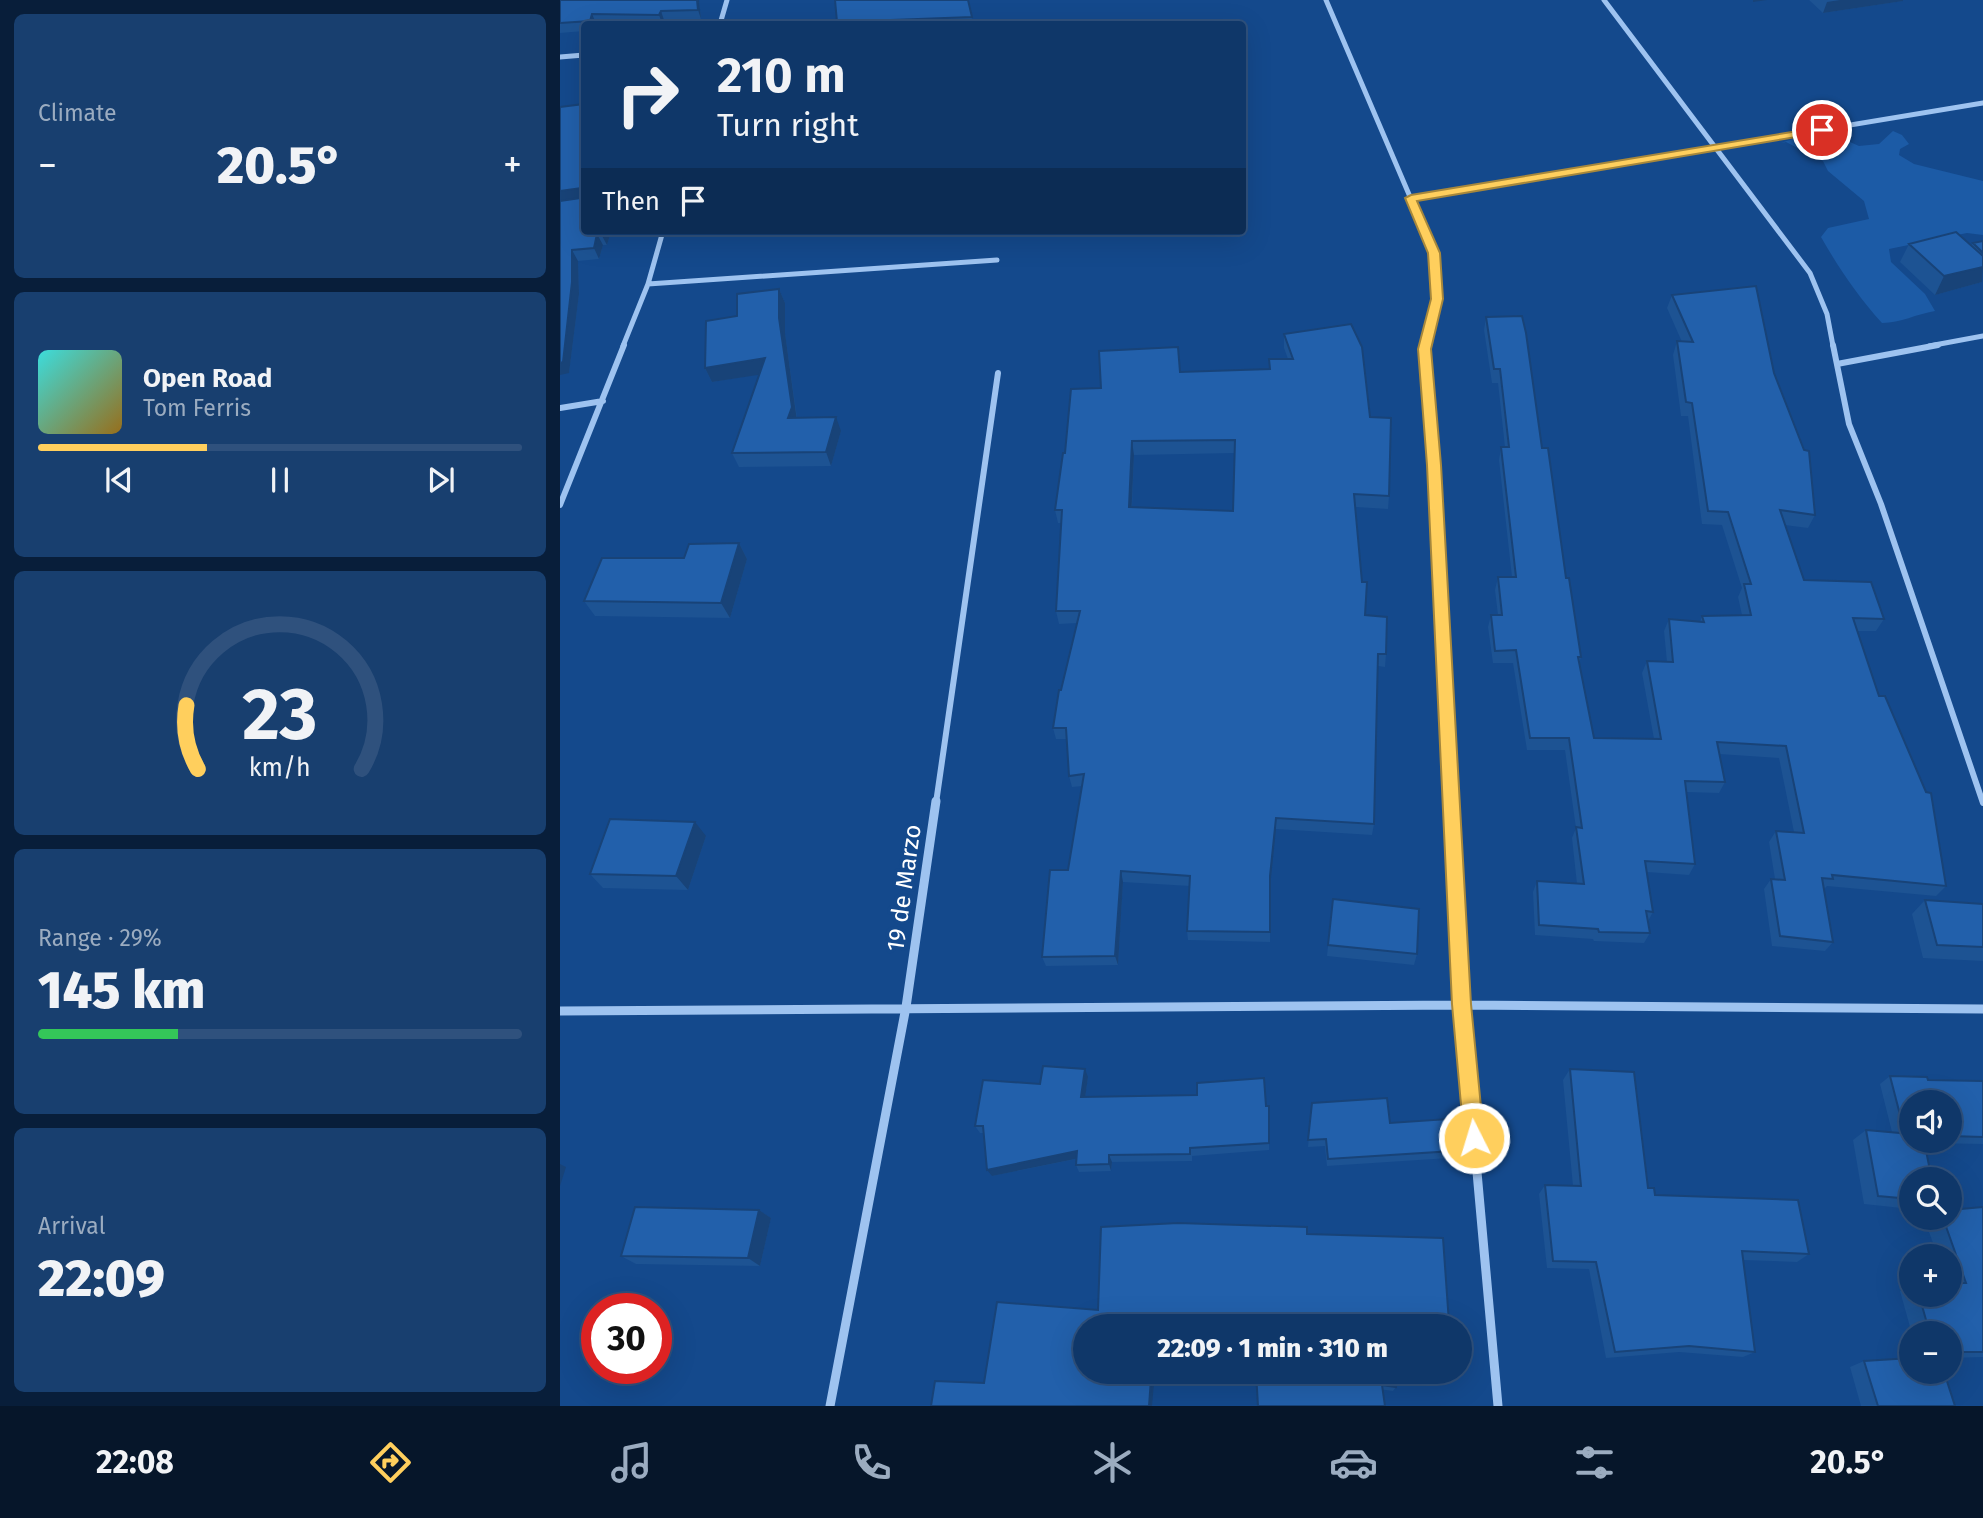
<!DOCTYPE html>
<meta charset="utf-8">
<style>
:root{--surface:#0f3769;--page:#183f6f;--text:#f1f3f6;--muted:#9bacc0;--line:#2f517d;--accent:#ffcf5d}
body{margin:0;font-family:"Fira Sans",sans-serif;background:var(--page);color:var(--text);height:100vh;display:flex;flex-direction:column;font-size:26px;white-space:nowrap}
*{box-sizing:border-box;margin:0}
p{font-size:23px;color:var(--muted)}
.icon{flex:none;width:38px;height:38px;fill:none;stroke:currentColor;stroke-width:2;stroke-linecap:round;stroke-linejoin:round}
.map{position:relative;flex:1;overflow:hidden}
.side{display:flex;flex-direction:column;gap:14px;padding:14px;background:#081e3a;width:560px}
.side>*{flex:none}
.top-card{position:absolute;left:21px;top:21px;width:665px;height:214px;border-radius:7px;box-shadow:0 7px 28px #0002,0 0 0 2px var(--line);background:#0f3769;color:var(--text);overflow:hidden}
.controls{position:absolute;left:1339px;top:1090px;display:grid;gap:14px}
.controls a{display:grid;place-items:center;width:63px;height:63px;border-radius:50%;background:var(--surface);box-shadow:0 7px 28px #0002,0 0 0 2px var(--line);font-size:35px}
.speed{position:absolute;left:21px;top:1293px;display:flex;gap:14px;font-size:35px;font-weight:700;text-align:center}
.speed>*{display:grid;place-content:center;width:91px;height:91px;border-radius:50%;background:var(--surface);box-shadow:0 7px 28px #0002,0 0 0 2px var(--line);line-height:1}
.speed .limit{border:10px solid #d22;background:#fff;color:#111}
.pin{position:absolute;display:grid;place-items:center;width:60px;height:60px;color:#fff;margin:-30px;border:4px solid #fff;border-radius:50%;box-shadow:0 2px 7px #0007}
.me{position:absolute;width:77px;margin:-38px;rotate:355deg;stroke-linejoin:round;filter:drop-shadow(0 0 5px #0008)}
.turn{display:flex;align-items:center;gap:24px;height:147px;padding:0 21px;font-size:32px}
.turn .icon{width:91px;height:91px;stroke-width:2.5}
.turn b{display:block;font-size:49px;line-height:60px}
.then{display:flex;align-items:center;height:66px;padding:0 21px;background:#0003;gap:14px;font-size:26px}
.big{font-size:52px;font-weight:800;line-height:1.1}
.side .card{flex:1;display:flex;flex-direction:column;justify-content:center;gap:10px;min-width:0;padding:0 24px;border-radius:10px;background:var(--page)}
.side .dial{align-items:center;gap:0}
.dial svg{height:182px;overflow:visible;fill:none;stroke:var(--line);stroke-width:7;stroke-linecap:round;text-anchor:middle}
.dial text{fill:var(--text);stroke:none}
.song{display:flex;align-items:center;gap:21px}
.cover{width:84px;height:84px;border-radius:10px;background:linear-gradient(135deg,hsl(180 70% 55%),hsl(40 70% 35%))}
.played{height:7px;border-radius:4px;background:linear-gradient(90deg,var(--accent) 35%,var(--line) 35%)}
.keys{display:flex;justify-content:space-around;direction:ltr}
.heat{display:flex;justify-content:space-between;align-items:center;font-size:38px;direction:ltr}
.charge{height:10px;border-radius:5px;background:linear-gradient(90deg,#34c759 29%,var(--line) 0)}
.trip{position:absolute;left:513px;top:1314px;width:399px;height:70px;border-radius:35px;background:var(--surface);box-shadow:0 7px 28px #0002,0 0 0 2px var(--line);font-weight:800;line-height:70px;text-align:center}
.tabs{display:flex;height:112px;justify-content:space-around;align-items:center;background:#06162a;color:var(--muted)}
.tabs .icon{width:49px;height:49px}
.tabs .active{color:var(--accent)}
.tabs b{font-size:32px;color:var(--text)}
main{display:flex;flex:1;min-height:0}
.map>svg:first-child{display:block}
.green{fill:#1c5ba6}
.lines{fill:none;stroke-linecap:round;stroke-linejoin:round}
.street-far2{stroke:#9ec3f0;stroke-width:5}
.street-far1{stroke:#9ec3f0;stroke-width:6}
.street{stroke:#9ec3f0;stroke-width:9}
.wall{fill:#1d5393;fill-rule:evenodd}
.shaded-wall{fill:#184378}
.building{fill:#2260ab;stroke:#184378;stroke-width:2;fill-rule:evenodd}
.route{fill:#ffcf5d;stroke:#a6873c;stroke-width:2}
.labels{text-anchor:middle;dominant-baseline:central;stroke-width:7;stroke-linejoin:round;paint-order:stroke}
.street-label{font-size:24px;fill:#fff;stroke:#14498c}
</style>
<main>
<section class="side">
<div class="card"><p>Climate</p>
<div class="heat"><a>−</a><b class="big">20.5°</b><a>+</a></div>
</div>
<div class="card">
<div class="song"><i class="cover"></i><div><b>Open Road</b><p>Tom Ferris</p></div></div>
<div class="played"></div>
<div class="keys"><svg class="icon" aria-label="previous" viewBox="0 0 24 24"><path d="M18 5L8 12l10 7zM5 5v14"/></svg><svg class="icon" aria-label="pause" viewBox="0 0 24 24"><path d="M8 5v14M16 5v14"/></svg><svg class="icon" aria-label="next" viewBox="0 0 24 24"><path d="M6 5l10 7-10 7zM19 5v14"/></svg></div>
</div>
<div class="card dial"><svg viewBox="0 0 100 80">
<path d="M14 69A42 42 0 1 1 86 69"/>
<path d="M14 69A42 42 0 0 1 9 41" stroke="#ffcf5d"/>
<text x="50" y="56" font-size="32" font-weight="700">23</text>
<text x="50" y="72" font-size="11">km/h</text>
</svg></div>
<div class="card"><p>Range · 29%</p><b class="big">145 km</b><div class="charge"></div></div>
<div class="card"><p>Arrival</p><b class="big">22:09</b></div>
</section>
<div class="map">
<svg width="1423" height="1406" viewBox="0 0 1423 1406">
<rect width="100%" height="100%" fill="#14498c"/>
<path class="green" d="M1265,131l34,15 20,-2 14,-13 9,4 7,9 -9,5 -1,6 15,9 69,17v54l-16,-2 -78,16 2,13 34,32 10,17c-19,3 -34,12 -53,12 -23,-25 -44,-56 -61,-86l7,-9 41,-9 -5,-18 -36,-30 -5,-10 -37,-19 -5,1 31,-11z"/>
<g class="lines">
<path class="street-far2" d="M766,0l108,253 3,46 -11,47
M1044,0l206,273 17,41 6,32
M160,24l7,-24
M0,57l24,-2
M851,198l572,-95
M88,284l349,-24
M63,346l25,-62 15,-53
M1369,346l54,-10"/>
<path class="street-far1" d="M866,345l26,458
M1273,345l16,79 32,80 102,299
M1277,364l101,-19
M0,408l43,-7
M0,505l64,-160
M376,803l62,-430"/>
<path class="street" d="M891,801l11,204 36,401
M0,1011l902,-6 521,4
M270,1406l76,-399 30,-206"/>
</g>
<path class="wall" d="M0,0h139l2,19 -37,1 -2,3h-66l-1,1h-11v7l-24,2z
M408,0l5,24h-135l-1,-2z
M1249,0h94v1l-80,12z
M0,107l24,124h27l-4,14h-4l-4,14 -21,2 1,33 -10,79z
M1423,241l-1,41 -47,13 -35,-33 9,-18 62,2 2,-3z
M219,289l6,14v30l12,85 44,13 -10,35 -92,1 -7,-14 28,-79 -48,8 -7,-14 32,-52z
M1112,295l102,78 41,142 -7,13 -23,-3 19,55 80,39 -8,12h-18l21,65 67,190 -10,10 -109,-10 -3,3 9,53 -8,9 -53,-5 -8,-57 7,-10h4l-6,-37 7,-11 18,1 -15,-74 -60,-4 6,28 -6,11 -33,-1 9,72 -6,11 -42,-3 6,40 -5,9 2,12 -6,10 -50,-2 -1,-2 -58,-4 -2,-43 4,-11 40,3 -5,-46 4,-10 -11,-78h-38l-14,-87h-20l-5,-36 3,-12h7l-3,-25 3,-13h14l-13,-117 2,-13h4l-7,-64h-6l-8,-53 2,-13 56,131 39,209 -2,6 15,75 60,1 -12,-66 5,-12 20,1 -3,-31 5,-12 31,3 2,-6 40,-1 -4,-18 4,-9 -20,-63 -20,-1 -14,-108h-7l-8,-61 4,-14 5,1 -15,-34z
M724,334l86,83 19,79 -1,13 -32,-2 9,108 21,39 -1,13 -7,-1 -4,158 -2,11 -96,-6 -6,58v55l-82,-2 -1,-9 3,-45 -67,-4 -5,83 -72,1 -4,-9 26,-87 14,-84 -10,1 -3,-11 -2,-37h-11l-3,-11 24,-105 -18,1 -3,-13 6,-88h-4l-3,-13 10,-57 36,-65 79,-16 89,-3v-10h19l-4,-11zM675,453l-2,58 -101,-4 2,-52z
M179,543l8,16 -17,59 -135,-2 -11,-15 100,-43z
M146,836l-18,54 -85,-2 -13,-14z
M773,899l84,55 -3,11 -87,-9z
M1365,900l58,4v57l-60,-3 -11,-44z
M1010,1069l78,119 7,7 154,59 -12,8 -54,-2 12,92 -12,5 -64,-5 -73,6 -17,-89 -42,-1 -8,-74 6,-9 28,1 -10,-106z
M1330,1076l38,4 55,1v63l-58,-1 -14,37v29l-47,-5 -11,-64 13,-10 26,2 -12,-48zM1390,1102v39h-39z
M528,1077l-3,20 184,9v44l-77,6v5l-80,1 -1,9 -32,1 -3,-7v-6l-84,17 -9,-43h-3l-5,-7 65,-42z
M752,1103l78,20 63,28 -4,7 -122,8 -2,-20 -17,1z
M1423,1207v150l-33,1v-24h-38l-12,-43 11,-5v9h39v-39h-12l-14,-37 2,-1h24z
M199,1210l12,8 -11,48 -124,-2 -15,-8z
M747,1234l142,89 -3,3h-361v46h171l-102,11h-170l114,-73z
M1304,1361l91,45h-94l-11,-39z
M696,1372l140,15 -3,4z"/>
<path class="shaded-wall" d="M137,0h2l2,19 -3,-9z
M1193,0h14l-14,2z
M1280,0h63v1l-80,12 4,-11z
M101,11l3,9 -2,3 -3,-8z
M32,14l4,9 -1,1h-4l-1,-3z
M21,188l3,8v4l-24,3v-12z
M42,231h9l-4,14 -6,-11z
M37,234l6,11 -4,14 -5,-11z
M12,250l6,11 1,33 -10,79 -9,2v-12z
M1423,267l-1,15 -47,13 9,-19z
M219,289l6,14v30l12,88 -9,-3 -9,-100z
M205,358l6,15 -59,9 -7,-14z
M276,417l5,14 -10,35 -5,-14z
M572,441l2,14 -3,65 -2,-13z
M179,543l8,16 -17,59 -9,-15z
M716,818v11l-6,58v55v-66z
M135,822l11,14 -18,54 -12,-14z
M561,871l2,11 -5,83 -3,-9z
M525,1069l3,8 -4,28 -3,-8z
M517,1151l3,7 -88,18 -5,-6z
M549,1155l3,7 -1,9 -2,-7z
M0,1164l6,3 -6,19z
M199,1210l12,8 -11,48 -12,-8z
M591,1379l3,4 -2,23h-3z"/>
<path class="building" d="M0,0h137l1,10 -37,1 -2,4 -67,-1 -2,7 -30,2z
M275,0h133l4,17 -135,5z
M24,104v127h18l-1,3h-4l-3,14 -22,2v32l-9,80 -3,1v-162l20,-3 4,-5 -3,-5 -21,3v-84z
M1396,232l27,24v11l-39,9 -35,-32z
M1423,241v12l-10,-10z
M1196,286l18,87 30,77 5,1 6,64 -35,-5 24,70 67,2 13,37 -31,-1 26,78h6l41,96 5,1 15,93 -114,-11 1,4 -11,-1 11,64 -53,-6 -9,-57 14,1 -9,-49 28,2 -18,-87 -69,-4 8,40 -40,-1 10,83 -50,-3 8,51 -7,-1 4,22 -51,-1 -1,-3 -59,-4 -2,-44 47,3 -8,-57 6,1 -13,-90h-39l-14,-88 -21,1 -4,-36h11l-4,-38h18l-15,-130h8l-9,-78h-6l-8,-52 36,-1 4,17 16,115h6l18,130h3l12,79h-3l16,81 67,1 -14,-78 26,1 -4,-43 35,3 -2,-6 49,-1 -7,-31h7l-23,-72 -20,-1 -16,-108 -6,-1 -9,-61 16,1 -21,-47z
M219,289v29l13,89 -4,11 48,-1 -10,35 -94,1 33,-95 -60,10 1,-47 31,-5v-22z
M791,324l11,23 8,70 21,1 -2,78 -35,-2 8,88h5l-2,33 22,2 -1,37h-8l-4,170 -98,-6 -6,58v56l-83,-1 3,-55 -69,-5 -6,85 -73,1 8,-87h18l16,-96 -15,2 -3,-48h-13l6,-38h2l19,-79h-24l6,-101h-7l8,-57h2l6,-64 30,-1 -2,-37 79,-4 2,25 90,-3 -1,-10h24l-9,-25zM675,440l-2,71 -104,-4 3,-66z
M179,543l-18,60 -137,-2 18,-43h82l5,-14z
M50,819l85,3 -19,54 -86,-2z
M773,899l86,10 -2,45 -89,-9z
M1365,900l58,4v43l-46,-2z
M483,1066l42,3 -4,28 116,-2v-12l67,-5 2,28h3v37l-79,5v6l-81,1v9l-33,1 1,-14 -90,19 -4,-44h-8l8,-46 57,4z
M1010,1069l64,3 14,116h6l1,7 143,5 11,54 -67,-3 13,101 -66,-6 -74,6 -19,-90 -43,-1 -8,-76 36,1z
M1330,1076l37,1 1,3 55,1v56l-33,-1v-34h-39v32h-6z
M827,1098l3,25 58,-4 5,32 -125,8 -2,-20 -18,1 4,-37z
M1306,1130l45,4v7h13l8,39h-21v19l-33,-3z
M75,1207l124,3 -11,48 -127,-2z
M1423,1207v145h-33v-18h-20l-11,-39h31v-12h16l-23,-65h7v-8z
M618,1223l129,4v7l136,4 6,85 -51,-1v4h-313v46h125l-59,7 -2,27h-218l4,-25 49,2 13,-81 101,8 3,-83z
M1351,1358v14h33l11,34h-77l-14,-45z
M696,1372h141l-1,15 -14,-2 3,21h-127z"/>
<path class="route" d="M1262,127l6,3 -2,2 -409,69 23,52 3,46 -12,50 10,116 30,539 13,134 -3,7 -7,3 -7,-3 -3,-7 -12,-134 -25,-539 -9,-116 13,-50 -3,-46 -23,-55 6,-3z"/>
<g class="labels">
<g class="street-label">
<text transform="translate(344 888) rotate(-82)">19 de Marzo</text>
</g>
</g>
</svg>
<div class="controls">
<a><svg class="icon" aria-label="sound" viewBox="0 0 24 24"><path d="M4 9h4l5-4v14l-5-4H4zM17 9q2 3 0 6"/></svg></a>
<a><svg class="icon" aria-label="search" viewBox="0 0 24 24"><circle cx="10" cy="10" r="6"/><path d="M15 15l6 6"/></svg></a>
<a>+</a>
<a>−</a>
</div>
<div class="speed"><div class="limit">30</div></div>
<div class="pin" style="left:1262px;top:130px;background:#d93025"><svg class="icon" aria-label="arrive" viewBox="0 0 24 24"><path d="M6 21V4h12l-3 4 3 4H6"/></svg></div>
<svg class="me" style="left:914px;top:1138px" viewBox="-20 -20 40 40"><circle r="17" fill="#ffcf5d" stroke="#fff" stroke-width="3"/><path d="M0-11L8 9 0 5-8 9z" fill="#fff"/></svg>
<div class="trip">22:09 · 1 min · 310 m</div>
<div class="top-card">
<div class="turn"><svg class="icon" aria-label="right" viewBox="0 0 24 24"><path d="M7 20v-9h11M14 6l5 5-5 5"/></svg><div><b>210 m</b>Turn right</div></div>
<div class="then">Then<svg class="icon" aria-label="arrive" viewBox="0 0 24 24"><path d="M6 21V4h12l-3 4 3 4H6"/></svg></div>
</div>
</div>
</main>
<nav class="tabs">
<b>22:08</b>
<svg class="icon active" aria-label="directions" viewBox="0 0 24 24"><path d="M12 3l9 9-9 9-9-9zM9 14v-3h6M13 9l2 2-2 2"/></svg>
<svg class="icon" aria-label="music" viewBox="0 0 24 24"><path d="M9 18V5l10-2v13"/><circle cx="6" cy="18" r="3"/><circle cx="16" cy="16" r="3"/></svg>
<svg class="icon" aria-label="phone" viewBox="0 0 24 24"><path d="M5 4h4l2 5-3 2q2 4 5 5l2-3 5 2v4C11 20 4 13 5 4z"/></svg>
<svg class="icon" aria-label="climate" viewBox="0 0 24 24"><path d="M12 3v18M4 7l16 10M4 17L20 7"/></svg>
<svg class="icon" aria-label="car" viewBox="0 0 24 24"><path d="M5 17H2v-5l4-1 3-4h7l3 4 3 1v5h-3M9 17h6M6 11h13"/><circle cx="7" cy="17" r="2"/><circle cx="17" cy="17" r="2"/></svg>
<svg class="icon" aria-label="filters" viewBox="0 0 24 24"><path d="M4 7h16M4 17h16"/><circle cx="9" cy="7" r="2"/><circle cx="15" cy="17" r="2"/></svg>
<b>20.5°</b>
</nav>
